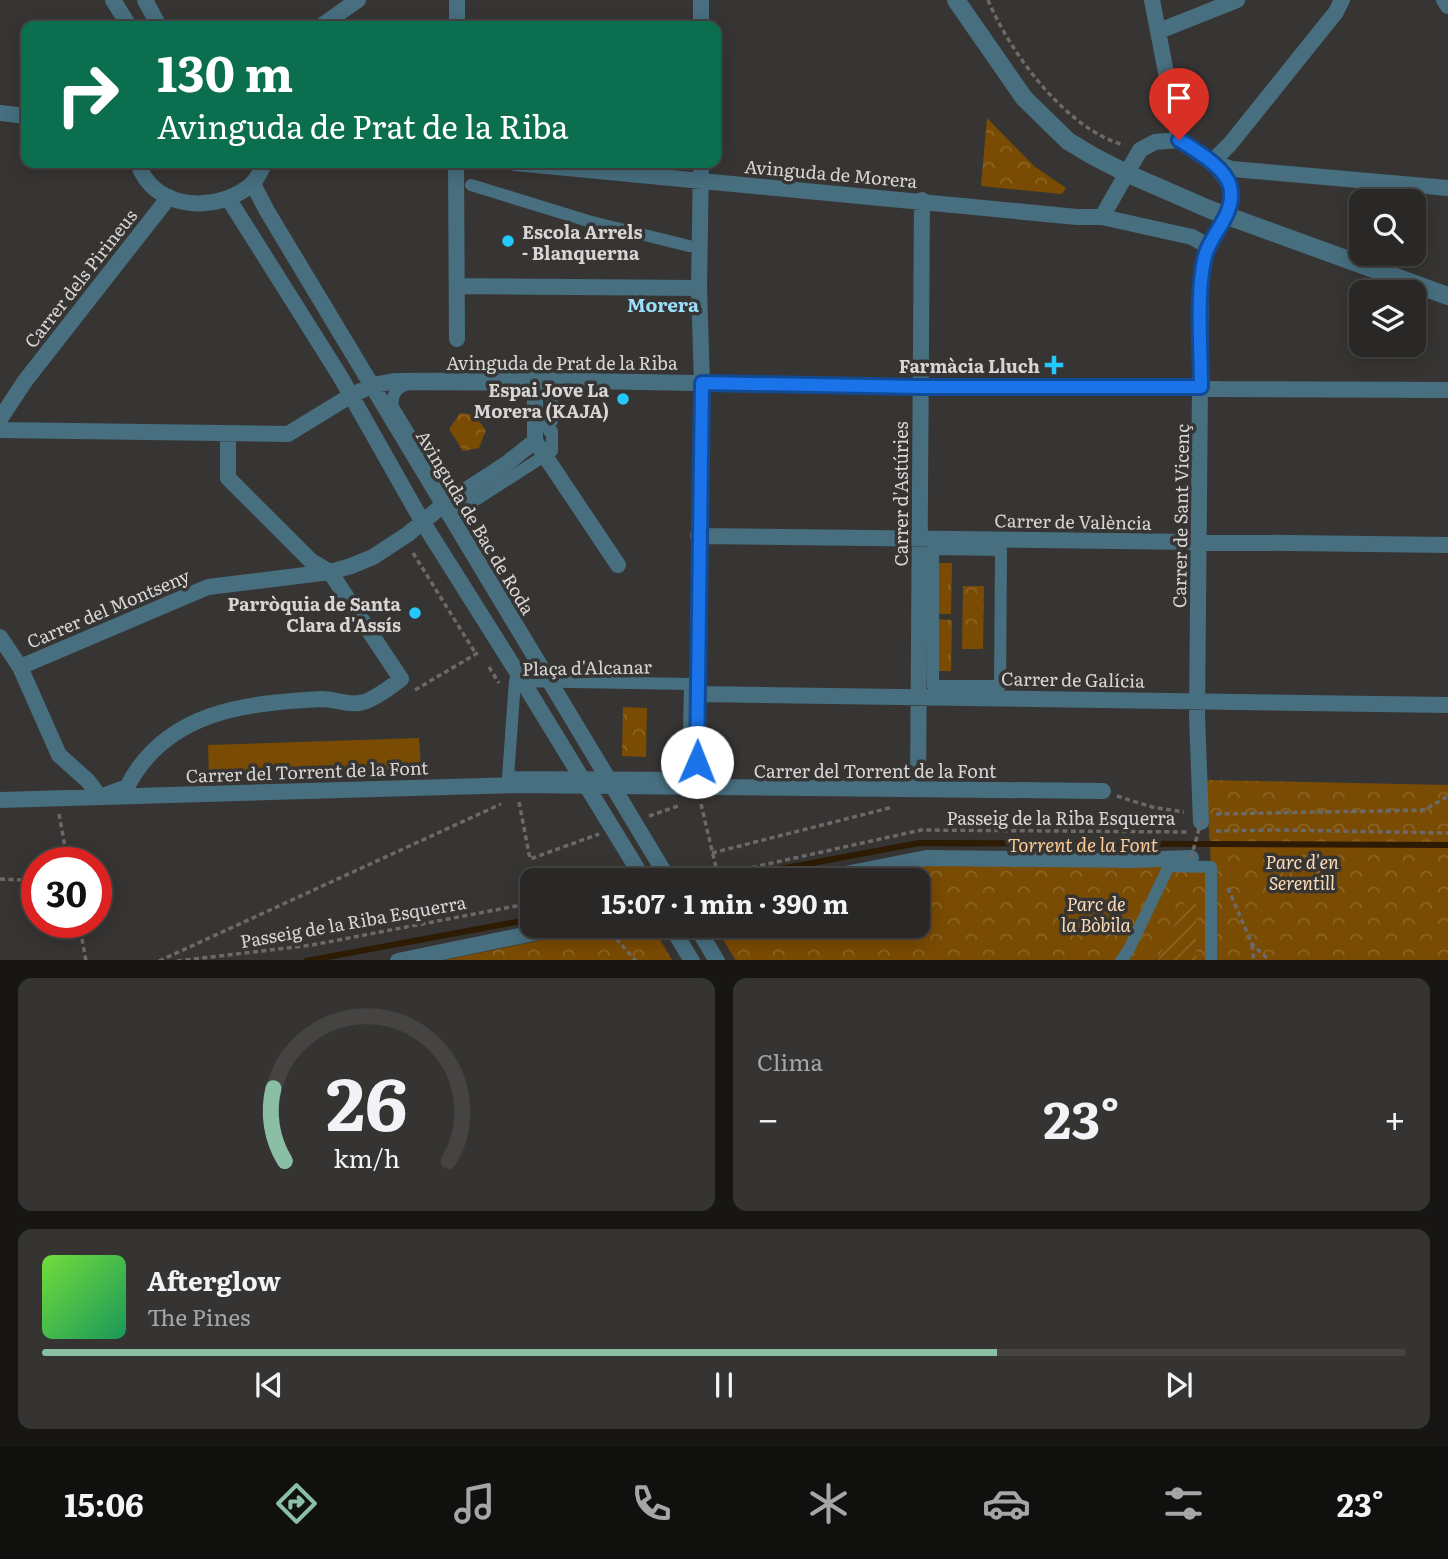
<!DOCTYPE html>
<html lang="es">
<meta charset="utf-8">
<style>
:root{--surface:#292826;--page:#353432;--text:#f1f3f6;--muted:#a5a6a7;--line:#454443;--accent:#8abfa5}
body{margin:0;font-family:Literata,serif;background:var(--page);color:var(--text);height:100vh;display:flex;flex-direction:column;font-size:26px;white-space:nowrap}
*{box-sizing:border-box;margin:0}
p{font-size:23px;color:var(--muted)}
.icon{flex:none;width:38px;height:38px;fill:none;stroke:currentColor;stroke-width:2;stroke-linecap:round;stroke-linejoin:round}
.map{position:relative;height:960px;overflow:hidden}
.panel{display:flex;flex-direction:column;gap:18px;padding:18px;background:#171615;flex:1}
.panel>*{flex:none}
.banner{position:absolute;left:21px;top:21px;width:700px;height:147px;border-radius:14px;box-shadow:0 4px 18px #0003,0 0 0 2px var(--line);background:#0b6e4f;color:#fff;overflow:hidden}
.controls{position:absolute;left:1349px;top:189px;display:grid;gap:14px}
.controls a{display:grid;place-items:center;width:77px;height:77px;border-radius:14px;background:var(--surface);box-shadow:0 4px 18px #0003,0 0 0 2px var(--line);font-size:35px}
.speed{position:absolute;left:21px;top:847px;display:flex;gap:14px;font-size:35px;font-weight:700;text-align:center}
.speed>*{display:grid;place-content:center;width:91px;height:91px;border-radius:50%;background:var(--surface);box-shadow:0 4px 18px #0003,0 0 0 2px var(--line);line-height:1}
.speed .limit{border:10px solid #d22;background:#fff;color:#111}
.pin{position:absolute;display:grid;place-items:center;width:60px;height:60px;color:#fff;margin:-72px -30px;border-radius:50% 50% 50% 0;rotate:-45deg;box-shadow:0 0 7px #0007}
.pin .icon{rotate:45deg}
.me{position:absolute;width:77px;margin:-38px;rotate:1deg;stroke-linejoin:round;filter:drop-shadow(0 0 5px #0008)}
.turn{display:flex;align-items:center;gap:24px;height:147px;padding:0 21px;font-size:32px}
.turn .icon{width:91px;height:91px;stroke-width:2.5}
.turn b{display:block;font-size:49px;line-height:60px}
.big{font-size:52px;font-weight:700;line-height:1.1}
.panel .card{flex:1;display:flex;flex-direction:column;justify-content:center;gap:10px;min-width:0;padding:0 24px;border-radius:14px;background:var(--page)}
.panel .dial{align-items:center;gap:0}
.dial svg{height:182px;overflow:visible;fill:none;stroke:var(--line);stroke-width:7;stroke-linecap:round;text-anchor:middle}
.dial text{fill:var(--text);stroke:none}
.song{display:flex;align-items:center;gap:21px}
.cover{width:84px;height:84px;border-radius:10px;background:linear-gradient(135deg,hsl(100 70% 55%),hsl(150 70% 35%))}
.played{height:7px;border-radius:4px;background:linear-gradient(90deg,var(--accent) 70%,var(--line) 70%)}
.keys{display:flex;justify-content:space-around;direction:ltr}
.heat{display:flex;justify-content:space-between;align-items:center;font-size:38px;direction:ltr}
.panel .tiles{flex:1;display:grid;gap:18px;grid-template-columns:1fr 1fr}
.card:last-child{grid-column:span 2}
.trip{position:absolute;left:520px;top:868px;width:410px;height:70px;border-radius:14px;background:var(--surface);box-shadow:0 4px 18px #0003,0 0 0 2px var(--line);font-weight:700;line-height:70px;text-align:center}
.dock{display:flex;height:112px;justify-content:space-around;align-items:center;background:#10100f;color:var(--muted)}
.dock .icon{width:49px;height:49px}
.dock .selected{color:var(--accent)}
.dock b{font-size:32px;color:var(--text)}
.map>svg:first-child{display:block}
.grass{fill:url(#grass-tufts)}
.park{fill:url(#park-crowns)}
.garden{fill:url(#garden-furrows)}
.pitch{fill:#7a4b02}
.lines{fill:none;stroke-linecap:round;stroke-linejoin:round}
.stream{stroke:#2d1b04;stroke-width:6}
.path{stroke:#6c6a69;stroke-width:3.5;stroke-dasharray:5 3.5;stroke-linecap:butt}
.pedestrian{stroke:#476f80;stroke-width:12}
.minor{stroke:#476f80;stroke-width:16}
.tertiary{stroke:#476f80;stroke-width:18}
.path-bridge{stroke:#6c6a69;stroke-width:3.5;stroke-dasharray:5 3.5;stroke-linecap:butt}
.minor-bridge{stroke:#476f80;stroke-width:16}
.route-casing{stroke:#114b97;stroke-width:18}
.route{stroke:#1a73e8;stroke-width:12}
.poi-dot{fill:#23c9fe;stroke:#373533;stroke-width:2.5}
.labels{text-anchor:middle;dominant-baseline:central;stroke-width:7;stroke-linejoin:round;paint-order:stroke}
.street-label{font-size:18px;fill:#d8d6d5;stroke:#373533}
.poi-label{font-size:18px;font-weight:bold;fill:#d8d6d5;stroke:#373533;text-anchor:end}
.park-label{font-size:18px;font-style:italic;fill:#fbdbb8;stroke:#373533}
.neighbourhood-label{font-size:19px;font-weight:bold;fill:#9adffc;stroke:#373533}
.water-label{font-size:19px;font-style:italic;fill:#faca95;stroke:#373533}
</style>
<div class="map">
<svg width="1448" height="961" viewBox="0 0 1448 961">
<defs>
<pattern id="grass-tufts" width="24" height="20" patternUnits="userSpaceOnUse" patternTransform="scale(1.75)"><rect width="24" height="20" fill="#7a4b02"/><path d="M3 7l-1-3M5 7V3M7 7l1-3M15 17l-1-3M17 17v-4M19 17l1-3" fill="none" stroke="#8c6426"/></pattern>
<pattern id="park-crowns" width="20" height="18" patternUnits="userSpaceOnUse" patternTransform="scale(1.75)"><rect width="20" height="18" fill="#7a4b02"/><path d="M2 6a3 3 0 1 1 6 0M12 15a3 3 0 1 1 6 0" fill="none" stroke="#8c6426"/></pattern>
<pattern id="garden-furrows" width="10" height="10" patternUnits="userSpaceOnUse" patternTransform="scale(1.75)"><rect width="10" height="10" fill="#7a4b02"/><path d="M-1 1l2-2M0 10L10 0M9 11l2-2" fill="none" stroke="#8c6426"/></pattern>
</defs>
<rect width="100%" height="100%" fill="#373533"/>
<path class="grass" d="M936,563h16l-1,51h-16z
M936,619l16,1 -1,51h-16z"/>
<path class="park" d="M987,118l47,48 32,22 -4,6 -81,-8z
M460,413l14,2 12,15 -7,18 -16,3 -14,-22z
M963,586h21l-1,63h-21z
M623,707l24,1 -1,49 -24,-1z
M1206,780l242,5v175l-712,1 -21,-35h202v-46h-70l70,-14 47,-3 247,3z
M612,926h40l20,34 -233,1z"/>
<path class="garden" d="M1186,901h10v59h-38z"/>
<path class="pitch" d="M419,738l2,30 -212,8 -1,-31z"/>
<g class="lines">
<path class="stream" d="M721,880l198,-37 529,2
M306,961l226,-42"/>
<path class="path" d="M988,0c22,53 79,130 136,145
M413,553l63,101
M489,667l10,16
M415,690l66,-39
M1117,796l35,11 32,5
M519,802l11,57 69,-25
M701,804l18,76
M59,814l9,49
M1216,814l208,-4 24,-14
M649,816l32,-11
M1216,831l61,-1 171,3
M712,853l181,-46
M0,879l22,1 15,-3
M685,879l33,-4 203,-45 266,2
M1228,888l24,56 18,17
M79,922l7,39
M605,926l31,35
M1252,945l2,16
M159,961l342,-157
M177,961l135,-16 220,-42"/>
<path class="pedestrian" d="M471,185l117,36 101,25
M409,384l137,1 6,5v31h-3v10h3v20l-95,61 -64,-105c-2,-13 4,-21 16,-23z
M933,549l68,1 -1,136h-67z
M515,681l175,3 -2,94 -180,-1z
M1121,961l7,-10 41,-85 42,1v94"/>
<path class="minor" d="M113,0l16,26
M145,0l14,26
M1152,0l27,140
M1444,0l4,6
M321,26l37,-26
M457,26v-26
M701,26v-26
M1159,31l78,-31
M0,113l26,3
M1212,162l18,-18 106,-132 6,-12
M138,163c15,49 83,51 116,19 4,-5 7,-13 11,-19
M456,163l1,176
M515,163l562,54h25l38,-67 15,-8 24,-2 33,22 20,7 216,19
M254,181l1,7 12,23 271,451
M228,198l112,178 82,145 95,151
M1102,217l90,20 16,9
M457,286l242,2
M0,419l25,-38 144,-184
M0,430l288,4 62,-38 23,-11 23,-4 134,-1 390,7 261,-1 39,3 228,1
M535,441l83,124
M698,536l750,9
M0,637l20,30 39,88 29,26 12,16 27,-10c39,-76 118,-84 195,-88 12,0 26,6 37,4 12,-1 33,-17 42,-24l-71,-107 -20,-12 -82,-82v-44
M20,667l188,-80 122,-15 21,-6 22,-9 35,-23 35,-29 63,-41 29,-23v-44l-5,-17
M698,694l750,11
M697,788l5,-405 -3,-95 2,-125
M918,788l4,-588
M0,800l516,-15 587,6
M1201,822l-4,-106 4,-440 7,-30 19,-30 4,-15 -1,-16 -17,-23
M815,880l111,-22 208,2 57,-2
M671,926l21,35
M696,926l21,35
M398,961l170,-35"/>
<path class="tertiary" d="M956,0l68,98 44,43 25,15 33,17 85,37 237,86"/>
<path class="path-bridge" d="M1191,858l10,-36"/>
<path class="minor-bridge" d="M538,662l131,218
M517,672l127,208"/>
</g>
<g class="lines">
<g class="route-casing">
<path id="route" d="M697,762l5,-379 218,4h281c0,-38 -5,-96 4,-131 6,-23 32,-43 25,-70 -5,-19 -35,-36 -51,-46"/>
</g>
<use href="#route" class="route"/>
</g>
<g class="poi-dot">
<circle cx="508" cy="241" r="7"/>
<path d="M1050.5 354.5h7v7h7v7h-7v7h-7v-7h-7v-7h7z"/>
<circle cx="623" cy="399" r="7"/>
<circle cx="415" cy="613" r="7"/>
</g>
<g class="labels">
<g class="street-label">
<text transform="translate(831 173) rotate(5)">Avinguda de Morera</text>
<text transform="translate(80 278) rotate(-52)">Carrer dels Pirineus</text>
<text x="562" y="362">Avinguda de Prat de la Riba</text>
<text transform="translate(900 494) rotate(-90)">Carrer d'Astúries</text>
<text transform="translate(1180 516) rotate(-89)">Carrer de Sant Vicenç</text>
<text transform="translate(1073 521) rotate(1)">Carrer de València</text>
<text transform="translate(476 522) rotate(59)">Avinguda de Bac de Roda</text>
<text transform="translate(108 608) rotate(-23)">Carrer del Montseny</text>
<text transform="translate(587 667) rotate(-1)">Plaça d'Alcanar</text>
<text transform="translate(1073 679) rotate(1)">Carrer de Galícia</text>
<text x="875" y="770">Carrer del Torrent de la Font</text>
<text transform="translate(307 771) rotate(-2)">Carrer del Torrent de la Font</text>
<text x="1061" y="817">Passeig de la Riba Esquerra</text>
<text transform="translate(353 921) rotate(-10)">Passeig de la Riba Esquerra</text>
</g>
<g class="poi-label">
<text x="522" y="231" text-anchor="start">Escola Arrels<tspan x="522" dy="21">- Blanquerna</tspan></text>
<text x="1040" y="365">Farmàcia Lluch</text>
<text x="609" y="389">Espai Jove La<tspan x="609" dy="21">Morera (KAJA)</tspan></text>
<text x="401" y="603">Parròquia de Santa<tspan x="401" dy="21">Clara d'Assís</tspan></text>
</g>
<g class="park-label">
<text x="1302" y="861">Parc d'en<tspan x="1302" dy="21">Serentill</tspan></text>
<text x="1096" y="903">Parc de<tspan x="1096" dy="21">la Bòbila</tspan></text>
</g>
<g class="neighbourhood-label">
<text x="663" y="304">Morera</text>
</g>
<g class="water-label">
<text x="1083" y="844">Torrent de la Font</text>
</g>
</g>
</svg>
<div class="controls">
<a><svg class="icon" aria-label="search" viewBox="0 0 24 24"><circle cx="10" cy="10" r="6"/><path d="M15 15l6 6"/></svg></a>
<a><svg class="icon" aria-label="layers" viewBox="0 0 24 24"><path d="M12 4l9 5-9 5-9-5zM3 14l9 5 9-5"/></svg></a>
</div>
<div class="speed"><div class="limit">30</div></div>
<div class="pin" style="left:1179px;top:140px;background:#d93025"><svg class="icon" aria-label="arrive" viewBox="0 0 24 24"><path d="M6 21V4h12l-3 4 3 4H6"/></svg></div>
<svg class="me" style="left:697px;top:762px" viewBox="-20 -20 40 40"><circle r="19" fill="#fff"/><path d="M0-13L10 11 0 6-10 11z" fill="#1a73e8"/></svg>
<div class="trip">15:07 · 1 min · 390 m</div>
<div class="banner">
<div class="turn"><svg class="icon" aria-label="right" viewBox="0 0 24 24"><path d="M7 20v-9h11M14 6l5 5-5 5"/></svg><div><b>130 m</b>Avinguda de Prat de la Riba</div></div>
</div>
</div>
<section class="panel">
<div class="tiles">
<div class="card dial"><svg viewBox="0 0 100 80">
<path d="M14 69A42 42 0 1 1 86 69"/>
<path d="M14 69A42 42 0 0 1 9 37" stroke="#8abfa5"/>
<text x="50" y="56" font-size="32" font-weight="700">26</text>
<text x="50" y="72" font-size="11">km/h</text>
</svg></div>
<div class="card"><p>Clima</p>
<div class="heat"><a>−</a><b class="big">23°</b><a>+</a></div>
</div>
<div class="card">
<div class="song"><i class="cover"></i><div><b>Afterglow</b><p>The Pines</p></div></div>
<div class="played"></div>
<div class="keys"><svg class="icon" aria-label="previous" viewBox="0 0 24 24"><path d="M18 5L8 12l10 7zM5 5v14"/></svg><svg class="icon" aria-label="pause" viewBox="0 0 24 24"><path d="M8 5v14M16 5v14"/></svg><svg class="icon" aria-label="next" viewBox="0 0 24 24"><path d="M6 5l10 7-10 7zM19 5v14"/></svg></div>
</div>
</div>
</section>
<nav class="dock">
<b>15:06</b>
<svg class="icon selected" aria-label="directions" viewBox="0 0 24 24"><path d="M12 3l9 9-9 9-9-9zM9 14v-3h6M13 9l2 2-2 2"/></svg>
<svg class="icon" aria-label="music" viewBox="0 0 24 24"><path d="M9 18V5l10-2v13"/><circle cx="6" cy="18" r="3"/><circle cx="16" cy="16" r="3"/></svg>
<svg class="icon" aria-label="phone" viewBox="0 0 24 24"><path d="M5 4h4l2 5-3 2q2 4 5 5l2-3 5 2v4C11 20 4 13 5 4z"/></svg>
<svg class="icon" aria-label="climate" viewBox="0 0 24 24"><path d="M12 3v18M4 7l16 10M4 17L20 7"/></svg>
<svg class="icon" aria-label="car" viewBox="0 0 24 24"><path d="M5 17H2v-5l4-1 3-4h7l3 4 3 1v5h-3M9 17h6M6 11h13"/><circle cx="7" cy="17" r="2"/><circle cx="17" cy="17" r="2"/></svg>
<svg class="icon" aria-label="filters" viewBox="0 0 24 24"><path d="M4 7h16M4 17h16"/><circle cx="9" cy="7" r="2"/><circle cx="15" cy="17" r="2"/></svg>
<b>23°</b>
</nav>
